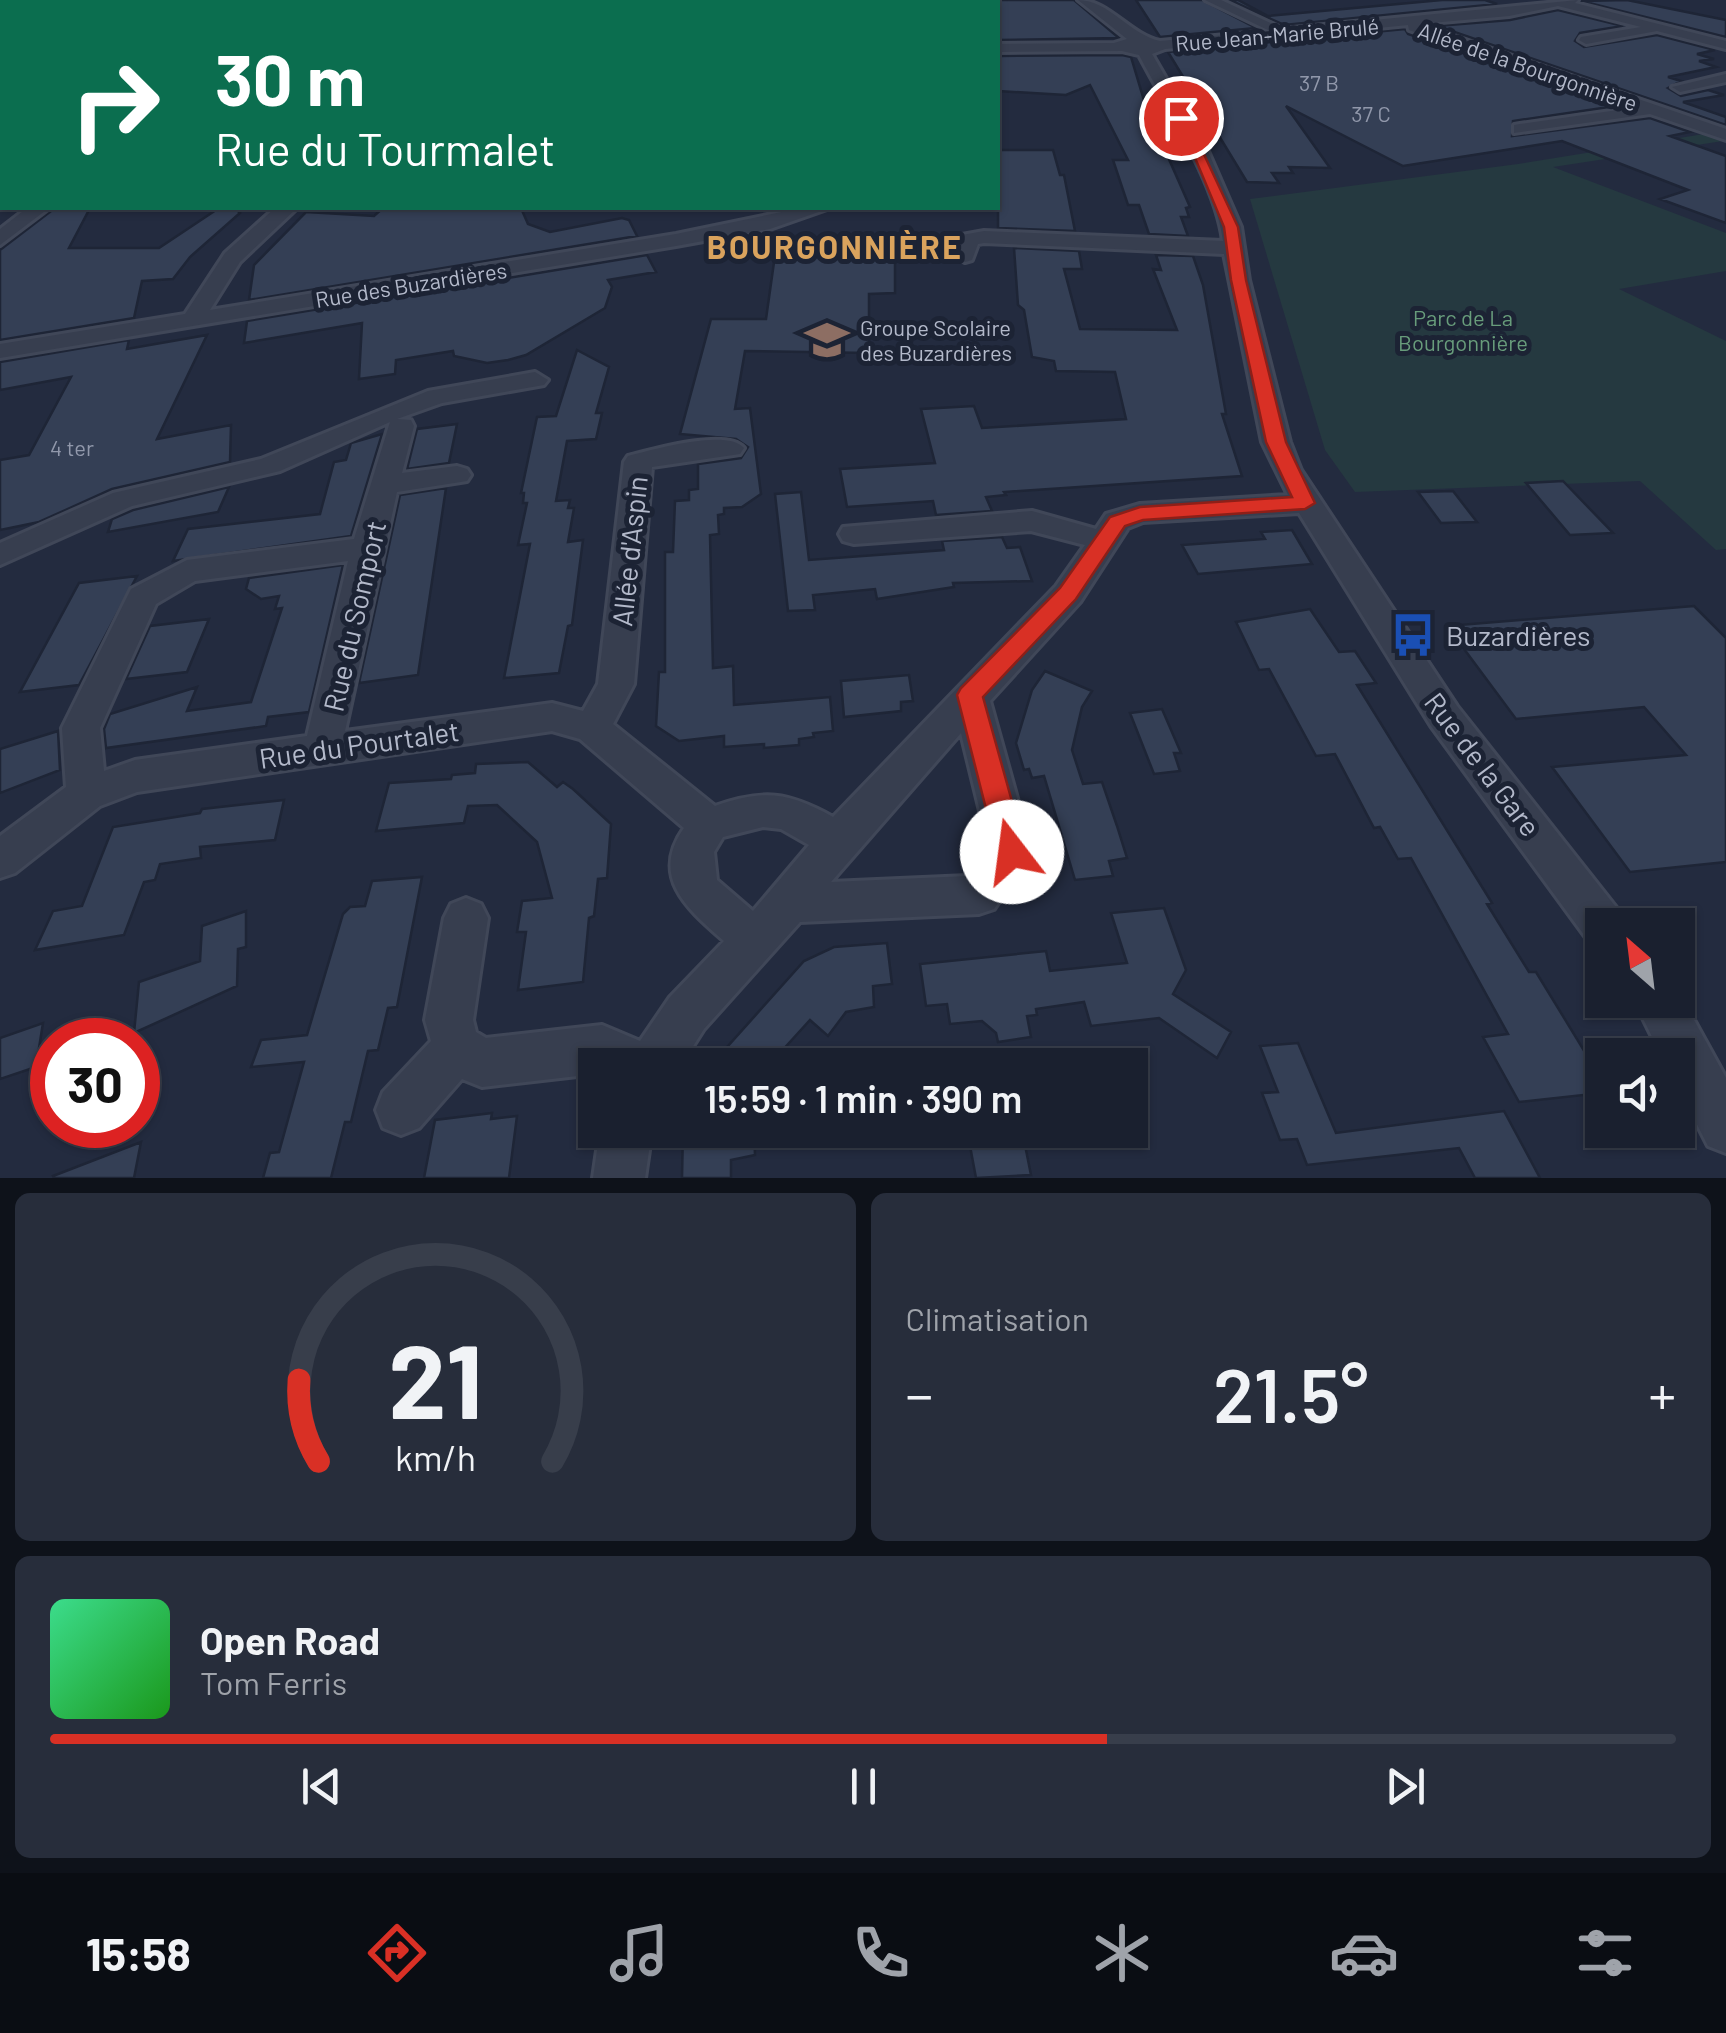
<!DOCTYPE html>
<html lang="fr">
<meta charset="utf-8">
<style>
:root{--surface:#1a202f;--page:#272d3b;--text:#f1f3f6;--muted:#9fa3aa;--line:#383e4b;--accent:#d93025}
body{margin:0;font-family:Barlow,sans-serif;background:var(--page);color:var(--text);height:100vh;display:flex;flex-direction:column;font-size:38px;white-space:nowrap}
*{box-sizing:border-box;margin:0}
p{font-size:32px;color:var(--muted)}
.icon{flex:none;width:55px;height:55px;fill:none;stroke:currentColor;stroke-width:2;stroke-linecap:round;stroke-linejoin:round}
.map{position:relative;height:1178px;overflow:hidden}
.panel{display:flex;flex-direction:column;gap:15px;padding:15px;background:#0e121a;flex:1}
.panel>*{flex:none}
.hud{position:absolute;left:0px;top:0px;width:1000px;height:210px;box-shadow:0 2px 8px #0004,0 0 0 2px var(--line);background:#0b6e4f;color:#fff;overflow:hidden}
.needle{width:65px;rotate:332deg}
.fabs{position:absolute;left:1585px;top:908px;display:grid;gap:20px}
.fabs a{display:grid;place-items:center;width:110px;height:110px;border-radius:0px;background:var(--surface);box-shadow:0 2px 8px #0004,0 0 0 2px var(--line);font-size:50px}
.speed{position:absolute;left:30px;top:1018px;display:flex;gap:20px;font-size:50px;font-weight:700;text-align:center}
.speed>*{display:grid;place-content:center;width:130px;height:130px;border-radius:50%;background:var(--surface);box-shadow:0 2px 8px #0004,0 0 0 2px var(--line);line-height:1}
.speed .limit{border:15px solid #d22;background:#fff;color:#111}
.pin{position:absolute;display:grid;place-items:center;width:85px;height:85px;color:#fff;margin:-42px;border:5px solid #fff;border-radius:50%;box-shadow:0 2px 10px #0007}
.me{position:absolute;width:110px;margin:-55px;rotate:345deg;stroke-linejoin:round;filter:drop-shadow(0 0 8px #0008)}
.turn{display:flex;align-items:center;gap:35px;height:210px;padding:0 50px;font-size:45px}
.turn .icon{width:130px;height:130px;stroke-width:2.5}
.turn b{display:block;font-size:70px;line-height:85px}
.big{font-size:75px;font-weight:600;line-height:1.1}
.panel .widget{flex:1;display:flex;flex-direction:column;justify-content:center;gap:15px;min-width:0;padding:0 35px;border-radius:15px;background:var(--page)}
.panel .dial{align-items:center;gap:0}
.dial svg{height:260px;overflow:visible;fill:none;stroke:var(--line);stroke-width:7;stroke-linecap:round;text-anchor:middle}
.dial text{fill:var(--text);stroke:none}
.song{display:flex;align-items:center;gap:30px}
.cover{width:120px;height:120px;border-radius:15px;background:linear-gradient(135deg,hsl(150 70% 55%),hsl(120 70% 35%))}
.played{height:10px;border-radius:5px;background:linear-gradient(90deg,var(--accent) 65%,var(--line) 65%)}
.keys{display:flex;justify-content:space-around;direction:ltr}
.heat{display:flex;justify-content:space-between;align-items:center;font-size:55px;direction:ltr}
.panel .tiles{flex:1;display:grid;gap:15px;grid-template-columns:1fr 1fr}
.widget:last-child{grid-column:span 2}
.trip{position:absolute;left:578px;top:1048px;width:570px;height:100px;border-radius:0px;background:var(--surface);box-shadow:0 2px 8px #0004,0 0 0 2px var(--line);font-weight:600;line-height:100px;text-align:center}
.tabs{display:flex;height:160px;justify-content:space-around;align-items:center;background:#0a0d13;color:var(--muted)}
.tabs .icon{width:70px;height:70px}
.tabs .active{color:var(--accent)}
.tabs b{font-size:45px;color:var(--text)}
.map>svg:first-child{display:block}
.green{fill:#253940}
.building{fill:#343f55;stroke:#1e2536;stroke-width:2.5}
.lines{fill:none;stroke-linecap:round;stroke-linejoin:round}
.minor-casing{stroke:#404758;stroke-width:6}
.minor{fill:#373e4f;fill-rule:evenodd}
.route{fill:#d93025;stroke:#8d1f18;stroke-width:2.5}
.labels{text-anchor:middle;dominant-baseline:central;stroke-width:10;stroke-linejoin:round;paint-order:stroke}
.far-street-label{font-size:22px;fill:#b3b9ca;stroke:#1c2334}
.number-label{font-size:22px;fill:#9198ab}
.far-park-label{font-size:22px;fill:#689c7b;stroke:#1c2334}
.far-poi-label{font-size:22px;fill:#b3b9ca;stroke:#1c2334;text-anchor:start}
.street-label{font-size:28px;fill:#b3b9ca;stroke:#1c2334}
.poi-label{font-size:28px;fill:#b3b9ca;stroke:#1c2334;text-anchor:start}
.far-district-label{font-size:32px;font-weight:bold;letter-spacing:2.5px;fill:#daa35d;stroke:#1c2334}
</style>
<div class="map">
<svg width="1726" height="1178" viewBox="0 0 1726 1178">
<rect width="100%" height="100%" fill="#232b3f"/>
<path class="green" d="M1704,134l19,7 -170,26 173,66v38l-107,18 107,52v208l-10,1 -76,-69 -285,11 -30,-42 -75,-251 268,-35z"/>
<path class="building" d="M998,0h76l45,38 -121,2z
M1136,0h66l54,28 -96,9z
M1230,0h8l30,16 174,-16h43l12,4 -213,21z
M1627,0l99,20v17l-145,-36z
M1558,10l65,16 -43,7 -5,8 9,6 73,-12 58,15 -18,4 17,5 -15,2 17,6 -48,10 13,4 -13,7 13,8 27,-6 16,5 -41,7 43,15v8l-289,-99 73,-6z
M1405,29l3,5 208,72 -103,15 -1,15 138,-18 40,14 -20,4 56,20v67l-66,-24 28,-9 -126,-49 -159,25 -117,-60 44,62 -41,-1 4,6h-21l7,10 -32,-1 -79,-130z
M1122,55l9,2 15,50 44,100 -4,1 3,9h-8l7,19 -39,-2 -10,-29h-11l-15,-45h15l-38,-75 -24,10 -68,-4v-35z
M998,150h55l7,25h4l11,56 -77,-3z
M55,208h35l-21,40h90l60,-40h16l5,5 -50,44 -17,22 -31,2 -8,37 -134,22v-90z
M383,208h138l7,16 22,8 72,-14 7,2 8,16 -388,64 5,-35 52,-53 68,4z
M856,235l23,7 16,18v33l-26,1v59l-124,-2 -10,58 15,-1 11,86 -19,13 -18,1v6l-6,1 1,19 -9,1 3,133 20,-2 1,39 96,-8 3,34 -20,2 1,4 -15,2v6l-35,3v-4l-40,3v-11l-45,5 -23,-15 3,-54h6v-120h8l2,-51 14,-1v-10l9,-1v-25l43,-6 7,-11 -12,-8 -56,-5 31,-115h55l10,-71z
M1014,248l65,3 3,18h-18l16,60 97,1 -24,-61 8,1 -5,-15 37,1 10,29 23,129h-4l20,62 -238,16 2,3 -20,2 6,14 -56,4 -3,-14 -86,6 -7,-38 95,-6 -14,-54 53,-3 8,22 144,-9 -11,-47 -59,-1 -2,-10 -22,-4 -8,-47 -6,-5z
M647,255l9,17 -48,8 4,7 -7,21 -79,47 -18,5 -21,3 -33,-7 -1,-5 -57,9 -1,14 -36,5 3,-56 -118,20 3,-22z
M207,335l-50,104 74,-14 -1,37 -118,27 -73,33 -39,8v-70l29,-5 42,-78 -71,13v-28l129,-22 -2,9z
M577,350l32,17 -13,46h6l-6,26 -29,2 -11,60 14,-1 -2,8h6l-6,34 15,-2 -11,85 -4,1 -9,47 -55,5 26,-134 -12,1 9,-42h-4l1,-10h-3l16,-76 19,-1z
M457,424l-8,39 -42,6 10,-40z
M382,434l-31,102 -178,25 15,-32 132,-15 14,-52 12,-2 5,-17z
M1563,481l50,52 -43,2 -44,-52z
M229,487l-11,25 -110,20 4,-13 21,-9z
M446,488l-28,187 -59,8 41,-188z
M1453,491l24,31 -36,1 -23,-31z
M801,492l8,68 135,-10 -2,-9 60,-4 5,11 13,-1 12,34 -79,2 1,4 -77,12 -2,-10 -62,6 2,15 -27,1 -13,-117z
M1292,530l20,34 -114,10 -16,-29 83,-6 -4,-7z
M343,565l-34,147 -41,5 -2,9 -160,22 -2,-19 6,-15 87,-27 -10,24 64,-9 31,-94 -7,1 4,-13 -18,3 -15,-10 3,-11z
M137,576l-58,109 -59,7 59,-109z
M1694,606l32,32v224l-96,10 -78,-105 134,-12 -42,-48 -128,12 -69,-93z
M1310,609l29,43 16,-1 21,32 -19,2 135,218 -5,1 42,68h7l66,108v13l-83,9 -36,-65 25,-3 -97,-176 -13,1 -18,-32 -6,1 -39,-74 -19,2 -47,-87 -10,1 -23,-48z
M209,619l-22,53 -61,7 24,-53z
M1045,671l47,20 -10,16 -10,43 11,34 19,-2 15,44 10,32 -18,3 4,15 -38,4 -31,-104 -12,2 -3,-9 -5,1 -8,-27 16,-53z
M909,675l4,26 -12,1v9l-57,6 -3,-36z
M1162,709l19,44h-7l6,18 -26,3 -24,-61z
M58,731l2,39 -60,23v-44z
M528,762l29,25 6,-5 10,7 38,35 -4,54 -9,1 -4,37 -5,2 -6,64 -65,8 8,-58h-9l5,-31 30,-3 -15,-56 -40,-37 -29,1 -4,17 -88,8 13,-48 62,-4 1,-4 23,-2 1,-9z
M284,800l-9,40 -75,7 1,11 -41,6 -5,16 -11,2 -20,53 -89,15 18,-39 29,-5 31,-79 87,-14 2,-4z
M422,877l-25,130 -9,1 -10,42 -10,1 -17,71h-6l-14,56h-68l7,-25 9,-1 25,-90 -53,5 10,-27 46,-5 36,-121 7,-7 15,-1 7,-25z
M1164,908l22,62 -13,24 58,38 -14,26 -58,-40 -68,8 -7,-24 -48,7 1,6 -10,1 4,21 -33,5 -2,-9 -14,-12 -32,3 -3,-20 -21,2 -6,-42 126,-13 4,20 77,-8 -16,-50z
M246,911v36l-8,2 -1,37 -103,47 5,-51 61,-21 2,-35z
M887,943l5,41 -19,2 1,21 -28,5 -18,24 -18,-16 -41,45h-58l93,-104 30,-14z
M43,1023l-7,44 -36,12v-41z
M1298,1043l38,90 168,-22 36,67h-65l-16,-30 -152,17 -10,-26 -17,1 -18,-47 16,-1 -18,-46z
M492,1113l-1,6 26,-3 -8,62h-85l11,-58z
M683,1130h71l1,25 -24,5v18h-49z
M967,1130h55l9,45 -55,3z
M141,1142l-7,36h-80l-1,-2z"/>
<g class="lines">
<g class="minor-casing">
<path id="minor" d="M282,0h12l1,2h-12z
M432,0h24l1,2h-23z
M959,0h14l1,2h-13z
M1078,0c31,0 51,34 82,41l110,-10 -65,-31h16l62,29 295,-29 -3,3 151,38v8l-69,-18 -71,13 -7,-4 2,-3 60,-10 -83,-21 -49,10 -90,8 307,105v11l-76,-26 -136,19v-8l6,-1 112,-16 -223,-78 -1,-5 -243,24 -13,5 55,95 34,78 8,53 41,162 11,28 156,236 162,205 6,14h-23v20l-15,-6 -156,-213 -132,-213 -156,9 -15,6 -48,74 -90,99 42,151 -38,57 -15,5 -179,8 -96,107 -23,36h-86v9l-113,13 -20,-8 -43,49 -18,7 -18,-7 -7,-18 7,-18 48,-51 -6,-21 19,-102 7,-14 15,-6 15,6 7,14 -15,102 3,12 10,6 116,-13 38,16 30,-44 54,-56c-35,-31 -75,-63 -40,-113l-104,-89 -28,-8 -415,61 -37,14 -85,67 -15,5v-42l66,-49 -4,-59 69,-139 56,-29 167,-21 36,-117 -110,49 -148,35 -132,59v-22l113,-50 148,-34 167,-68 107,-19 13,8 -4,5 -102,18 -45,16 14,1 3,6 -12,47 55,-7 10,3 4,6 -4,6 -70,11 -52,239 207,-28 31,8 15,-27 26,-222 4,-6c24,-6 99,-28 116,-8l-4,6 -88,13 -18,217 -21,40 102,82c49,-17 73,-14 118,11l223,-231 29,-41 -54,-14 -177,13 -11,-3 -4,-7 4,-7 189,-16 64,18 10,-15 34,-10 148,-9 -26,-53 -38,-188 -240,-11 -6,1 -6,16 -7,2 -11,-6 8,-21 22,-4 239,10c-7,-57 -57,-134 -84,-186l-17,-4 -124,1v-8l116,-1 13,-4zM348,561l-41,175 -172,24 -31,11 -4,-43 56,-124 39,-23zM961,733l28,115 -21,28 -137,6zM763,827l18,2 28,16 -56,66 -36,-31 -3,-28 9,-15z
M1726,74v8l-46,10 -8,-5z
M1,104h1v10h-2z
M27,208h22l-49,37v-16z
M275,208h22l-57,54 -30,48 466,-76 125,-26h29l-60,21 -94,17 -676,112v-14l185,-30 40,-61z
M1678,991l48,87v75l-18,-7 -30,-59v-32h-17l-27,-55h44z
M600,1130h52l-7,48h-52z"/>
</g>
<use href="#minor" class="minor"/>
</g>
<path class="route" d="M1177,115l10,3 51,109 8,53 40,162 29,61 -10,6 -162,11 -18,6 -49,73 -93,98 43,155 -4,9 -10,4 -11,-4 -4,-9 -40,-157 4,-7 99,-100 50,-71 30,-10 152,-10 -26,-55 -35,-162 -7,-53z"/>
<defs>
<g id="school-bare" transform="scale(3.45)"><path d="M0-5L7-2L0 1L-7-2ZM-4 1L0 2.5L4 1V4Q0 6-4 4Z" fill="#8d6e63" stroke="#1c2334" stroke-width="2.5" paint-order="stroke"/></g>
<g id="bus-bare" transform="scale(3.45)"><path d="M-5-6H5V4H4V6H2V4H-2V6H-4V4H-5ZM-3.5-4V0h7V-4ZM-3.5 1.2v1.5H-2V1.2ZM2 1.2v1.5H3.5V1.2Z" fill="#1a4fb4" stroke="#1c2334" stroke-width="2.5" paint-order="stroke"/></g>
</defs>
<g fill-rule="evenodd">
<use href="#school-bare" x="827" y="340"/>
<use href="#bus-bare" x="1413" y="635"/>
</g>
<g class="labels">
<g class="far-street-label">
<text transform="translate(1277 34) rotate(-5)">Rue Jean-Marie Brulé</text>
<text transform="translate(1528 66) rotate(19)">Allée de la Bourgonnière</text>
<text transform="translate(411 284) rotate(-9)">Rue des Buzardières</text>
</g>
<g class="number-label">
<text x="1319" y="82">37 B</text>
<text x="1371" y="113">37 C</text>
<text x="72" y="447">4 ter</text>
</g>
<g class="far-park-label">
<text x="1463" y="317">Parc de La<tspan x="1463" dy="25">Bourgonnière</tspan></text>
</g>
<g class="far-poi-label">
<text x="860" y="327">Groupe Scolaire<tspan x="860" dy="25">des Buzardières</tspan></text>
</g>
<g class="street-label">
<text transform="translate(629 551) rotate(-84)">Allée d'Aspin</text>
<text transform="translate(354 616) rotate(-77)">Rue du Somport</text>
<text transform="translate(359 744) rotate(-8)">Rue du Pourtalet</text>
<text transform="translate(1483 764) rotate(53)">Rue de la Gare</text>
</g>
<g class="poi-label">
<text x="1446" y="635">Buzardières</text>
</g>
<g class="far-district-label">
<text x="835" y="246">BOURGONNIÈRE</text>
</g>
</g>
</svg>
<div class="fabs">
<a><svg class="needle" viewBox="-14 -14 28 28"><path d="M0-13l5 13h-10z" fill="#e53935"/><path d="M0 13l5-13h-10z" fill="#9fa3aa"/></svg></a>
<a><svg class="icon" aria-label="sound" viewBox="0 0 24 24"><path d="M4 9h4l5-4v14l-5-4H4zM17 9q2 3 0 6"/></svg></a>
</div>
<div class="speed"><div class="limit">30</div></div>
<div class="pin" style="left:1181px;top:118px;background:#d93025"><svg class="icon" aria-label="arrive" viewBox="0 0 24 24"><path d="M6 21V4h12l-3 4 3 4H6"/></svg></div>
<svg class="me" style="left:1012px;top:852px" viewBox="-20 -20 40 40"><circle r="19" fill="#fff"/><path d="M0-13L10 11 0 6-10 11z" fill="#d93025"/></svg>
<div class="trip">15:59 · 1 min · 390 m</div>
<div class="hud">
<div class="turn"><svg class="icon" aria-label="right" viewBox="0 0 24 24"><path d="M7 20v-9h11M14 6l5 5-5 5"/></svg><div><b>30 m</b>Rue du Tourmalet</div></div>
</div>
</div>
<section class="panel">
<div class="tiles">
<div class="widget dial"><svg viewBox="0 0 100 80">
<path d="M14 69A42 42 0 1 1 86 69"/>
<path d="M14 69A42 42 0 0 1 8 44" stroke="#d93025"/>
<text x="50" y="56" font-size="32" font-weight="700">21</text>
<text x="50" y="72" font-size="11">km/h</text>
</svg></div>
<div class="widget"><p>Climatisation</p>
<div class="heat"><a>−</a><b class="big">21.5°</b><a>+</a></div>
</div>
<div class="widget">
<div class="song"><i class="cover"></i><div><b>Open Road</b><p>Tom Ferris</p></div></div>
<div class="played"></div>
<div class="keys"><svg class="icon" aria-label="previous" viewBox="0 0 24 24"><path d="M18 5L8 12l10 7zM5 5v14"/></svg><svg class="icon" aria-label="pause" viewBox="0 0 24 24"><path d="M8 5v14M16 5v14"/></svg><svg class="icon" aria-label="next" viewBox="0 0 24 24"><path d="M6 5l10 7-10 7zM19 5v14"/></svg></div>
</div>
</div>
</section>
<nav class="tabs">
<b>15:58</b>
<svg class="icon active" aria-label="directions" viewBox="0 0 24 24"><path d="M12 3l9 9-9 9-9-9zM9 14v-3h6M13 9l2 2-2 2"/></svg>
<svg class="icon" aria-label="music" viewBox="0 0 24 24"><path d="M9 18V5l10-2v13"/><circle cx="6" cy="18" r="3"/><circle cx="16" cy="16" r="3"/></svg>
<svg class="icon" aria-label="phone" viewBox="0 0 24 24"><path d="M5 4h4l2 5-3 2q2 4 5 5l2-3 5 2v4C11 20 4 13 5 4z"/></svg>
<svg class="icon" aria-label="climate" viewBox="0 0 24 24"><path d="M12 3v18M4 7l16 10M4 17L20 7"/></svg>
<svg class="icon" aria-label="car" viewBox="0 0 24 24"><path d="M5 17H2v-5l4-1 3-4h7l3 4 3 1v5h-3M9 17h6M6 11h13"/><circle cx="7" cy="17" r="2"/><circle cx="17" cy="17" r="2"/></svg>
<svg class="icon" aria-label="filters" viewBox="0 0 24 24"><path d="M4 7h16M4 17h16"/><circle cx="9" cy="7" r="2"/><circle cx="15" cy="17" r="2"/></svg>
</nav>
